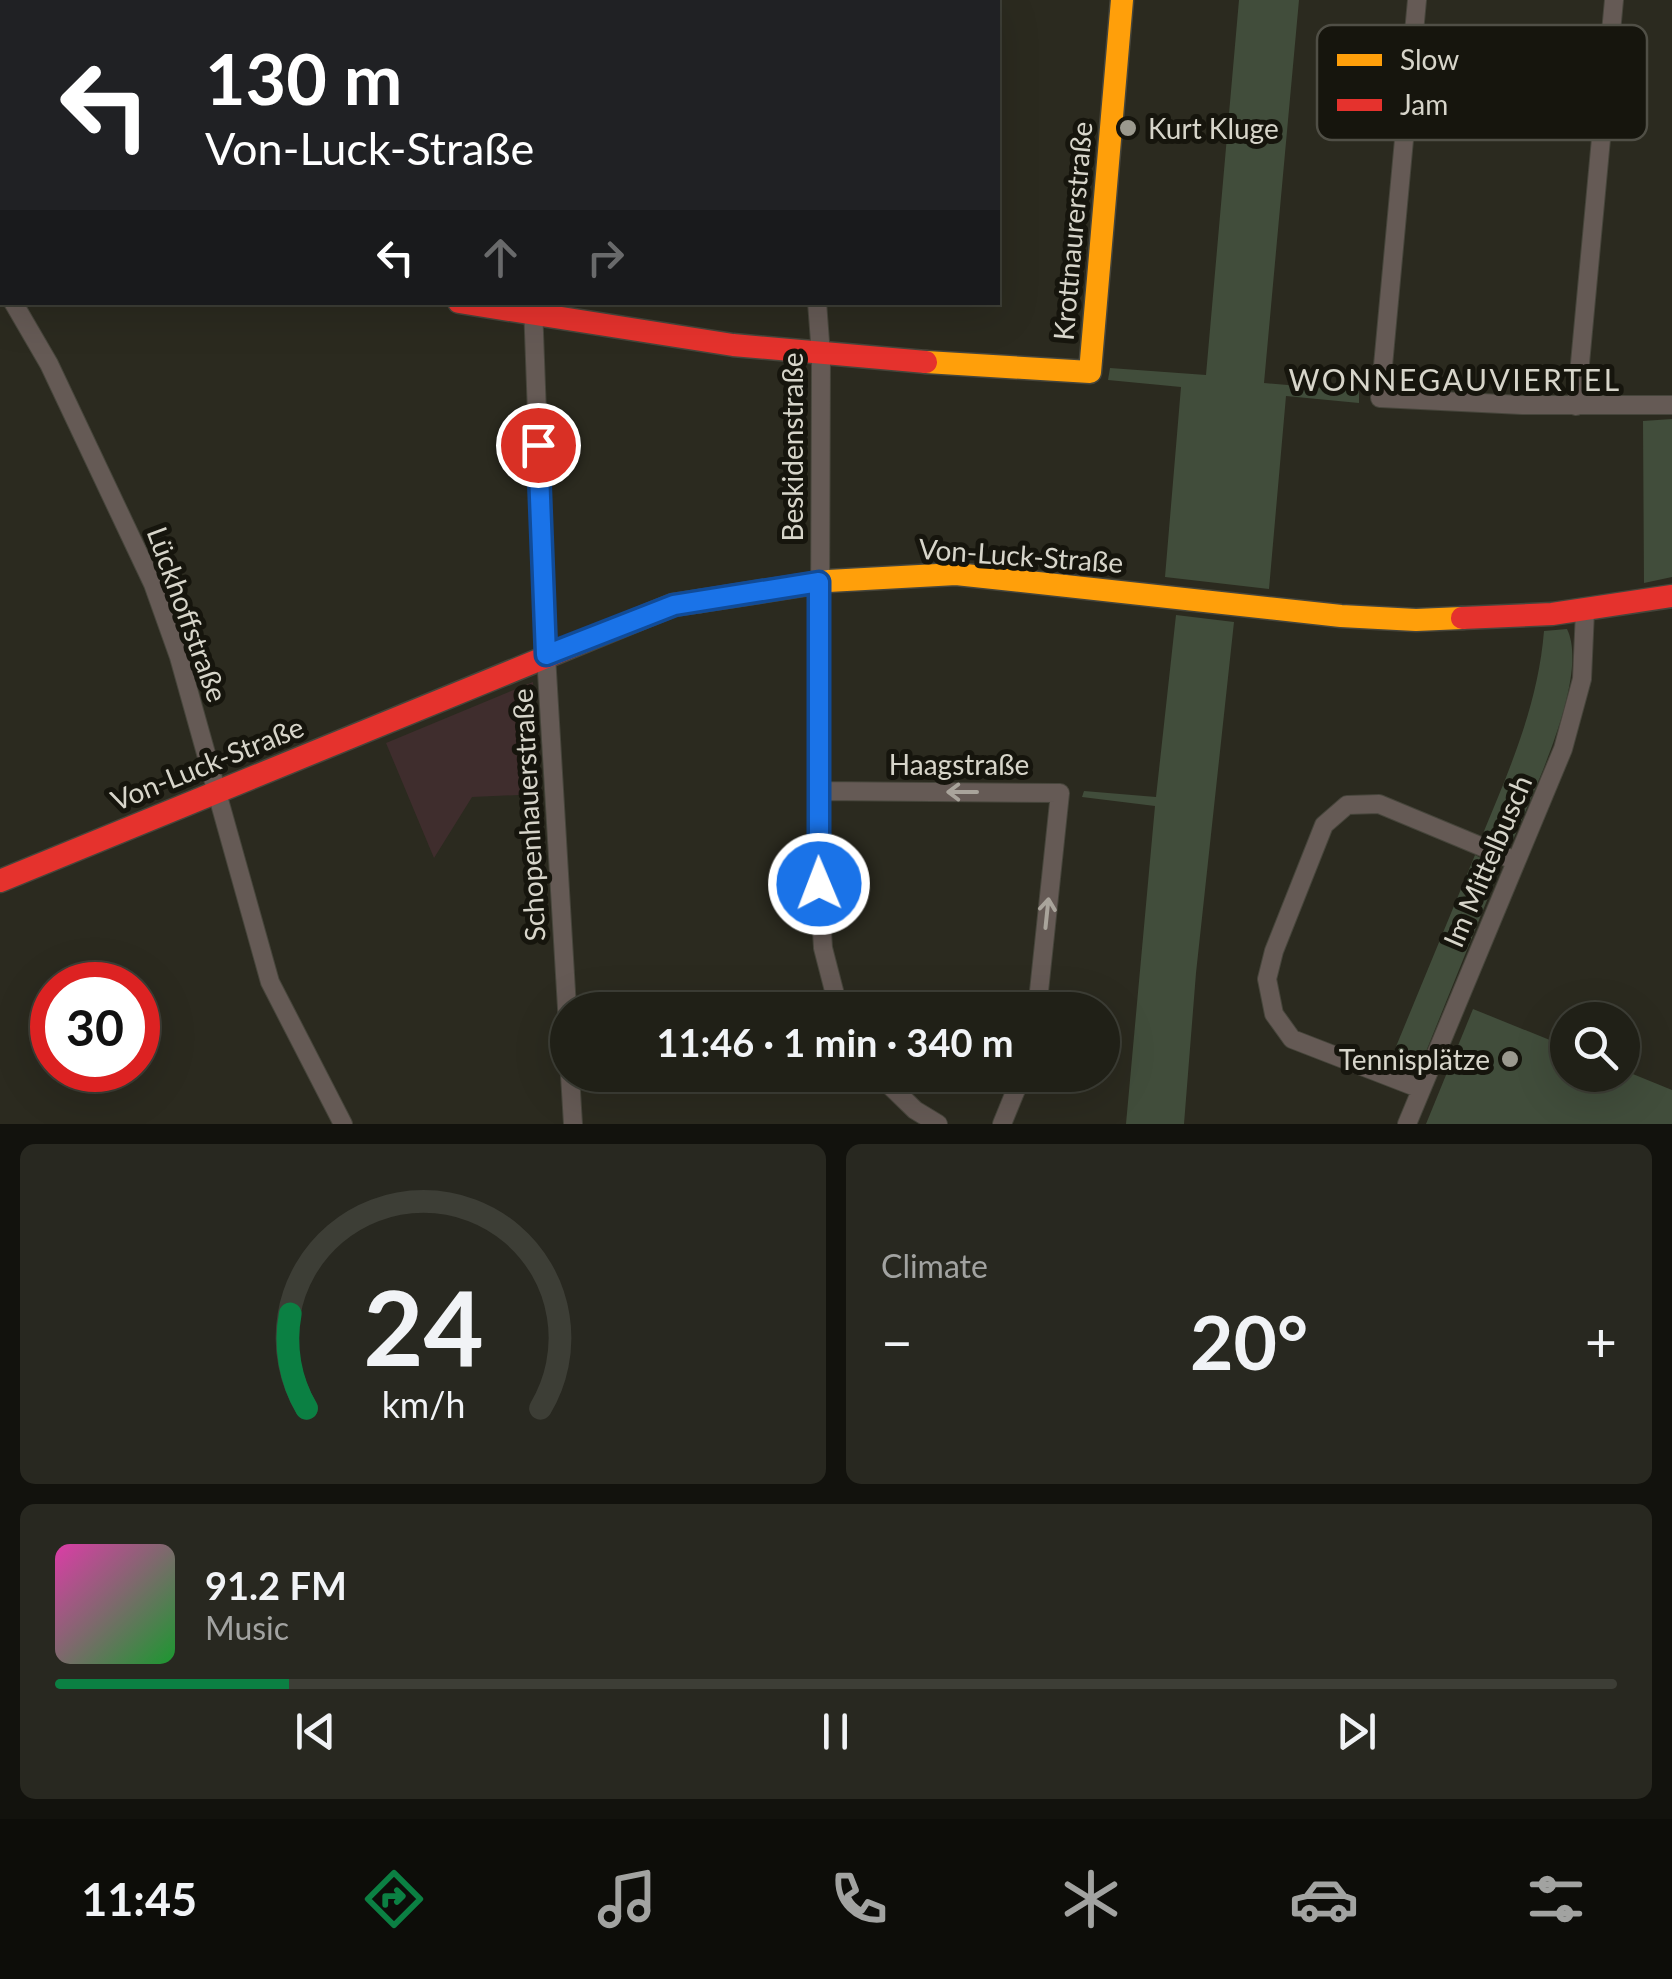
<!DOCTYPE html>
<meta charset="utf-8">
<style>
:root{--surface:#202017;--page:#282820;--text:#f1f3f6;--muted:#a2a3a1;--line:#3d3e36;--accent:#0b8043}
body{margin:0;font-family:Lato,sans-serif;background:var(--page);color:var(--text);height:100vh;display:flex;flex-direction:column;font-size:38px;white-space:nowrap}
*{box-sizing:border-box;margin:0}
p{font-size:32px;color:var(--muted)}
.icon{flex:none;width:55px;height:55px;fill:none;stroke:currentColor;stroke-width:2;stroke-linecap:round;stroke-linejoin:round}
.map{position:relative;height:1124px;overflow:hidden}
.drawer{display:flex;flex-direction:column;gap:20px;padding:20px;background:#12120d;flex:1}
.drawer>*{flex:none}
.banner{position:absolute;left:0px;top:0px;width:1000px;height:305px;box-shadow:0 10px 40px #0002,0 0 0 2px var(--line);background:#202124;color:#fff;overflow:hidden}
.fabs{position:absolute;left:1550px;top:1002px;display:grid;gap:20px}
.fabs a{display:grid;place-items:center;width:90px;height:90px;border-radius:50%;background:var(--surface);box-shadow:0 10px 40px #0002,0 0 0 2px var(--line);font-size:50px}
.speed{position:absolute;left:30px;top:962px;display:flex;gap:20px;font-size:50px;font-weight:700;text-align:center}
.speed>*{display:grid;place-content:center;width:130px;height:130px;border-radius:50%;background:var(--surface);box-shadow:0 10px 40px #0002,0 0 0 2px var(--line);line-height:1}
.speed .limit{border:15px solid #d22;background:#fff;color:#111}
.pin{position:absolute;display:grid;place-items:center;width:85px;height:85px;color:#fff;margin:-42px;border:5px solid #fff;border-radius:50%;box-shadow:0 2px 10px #0007}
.me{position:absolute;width:110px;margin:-55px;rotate:359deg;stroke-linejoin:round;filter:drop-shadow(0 0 8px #0008)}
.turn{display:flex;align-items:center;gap:35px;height:210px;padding:0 40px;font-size:45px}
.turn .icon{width:130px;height:130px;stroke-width:2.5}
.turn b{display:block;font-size:70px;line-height:85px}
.lanes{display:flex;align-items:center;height:95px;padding:0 40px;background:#0003;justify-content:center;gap:50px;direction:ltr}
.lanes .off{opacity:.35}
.big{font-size:75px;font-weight:700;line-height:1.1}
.drawer .card{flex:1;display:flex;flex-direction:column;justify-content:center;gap:15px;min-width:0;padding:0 35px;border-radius:15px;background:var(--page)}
.drawer .dial{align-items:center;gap:0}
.dial svg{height:260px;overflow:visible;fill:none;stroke:var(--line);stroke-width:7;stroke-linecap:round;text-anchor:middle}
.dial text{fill:var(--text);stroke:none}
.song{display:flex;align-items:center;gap:30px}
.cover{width:120px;height:120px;border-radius:15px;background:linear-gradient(135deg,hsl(320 70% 55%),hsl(130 70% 35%))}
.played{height:10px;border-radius:5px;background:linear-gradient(90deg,var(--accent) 15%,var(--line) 15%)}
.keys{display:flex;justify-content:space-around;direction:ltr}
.heat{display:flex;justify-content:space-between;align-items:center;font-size:55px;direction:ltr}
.drawer .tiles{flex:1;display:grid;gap:20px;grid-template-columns:1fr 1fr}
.card:last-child{grid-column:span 2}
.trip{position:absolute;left:550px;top:992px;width:570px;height:100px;border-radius:50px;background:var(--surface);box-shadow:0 10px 40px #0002,0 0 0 2px var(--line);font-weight:700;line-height:100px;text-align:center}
.tab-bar{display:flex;height:160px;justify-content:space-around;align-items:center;background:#0d0d09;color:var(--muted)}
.tab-bar .icon{width:70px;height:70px}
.tab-bar .on{color:var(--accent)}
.tab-bar b{font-size:45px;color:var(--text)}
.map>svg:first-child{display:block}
.education{fill:#3f2d2d}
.green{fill:#414d3b}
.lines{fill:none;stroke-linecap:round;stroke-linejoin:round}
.lane-casing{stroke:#46453b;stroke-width:11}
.street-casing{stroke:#46453b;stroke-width:20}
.slow-casing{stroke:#46453b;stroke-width:25}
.jam-casing{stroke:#46453b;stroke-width:25}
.lane{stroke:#655a55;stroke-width:9}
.street{stroke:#655a55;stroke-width:18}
.slow{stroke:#ff9f0a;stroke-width:22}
.jam{stroke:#e5322d;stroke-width:22}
.oneway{stroke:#a9a49b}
.route-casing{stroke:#114b97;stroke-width:25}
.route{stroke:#1a73e8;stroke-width:18}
.poi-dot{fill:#9b998e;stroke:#16150d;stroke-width:4}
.labels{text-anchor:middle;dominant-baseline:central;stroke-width:10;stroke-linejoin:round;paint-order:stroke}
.poi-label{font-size:28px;fill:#d7d5ca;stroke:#16150d;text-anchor:start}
.street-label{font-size:28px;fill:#d7d5ca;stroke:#16150d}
.neighbourhood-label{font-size:30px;letter-spacing:2.5px;fill:#d7d5ca;stroke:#16150d}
.key{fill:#16150d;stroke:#504f46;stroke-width:2.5}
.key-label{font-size:28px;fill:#d7d5ca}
</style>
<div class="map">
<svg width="1672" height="1124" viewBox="0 0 1672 1124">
<rect width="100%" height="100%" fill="#2b2a1f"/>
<path class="education" d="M533,682l6,112 -67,3 -38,61 -48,-115z"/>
<path class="green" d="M1239,0h60l-35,383 95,8v12l-73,-7 -17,193 -104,-12 16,-190 -73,-7 2,-12 96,7z
M1672,419v158l-28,6 -1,-162z
M1176,615l58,7 -38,351 -12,151h-58l29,-318 -73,-9 2,-6 72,6z
M1567,629c23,47 -34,164 -54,211l-6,2 -25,-6c28,-68 56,-131 62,-205z
M1475,855l20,10 3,8 -79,196 -31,-3z
M1473,1009l94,38 1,28h54l1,-5 49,20v34h-246z"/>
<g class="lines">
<g class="lane-casing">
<path id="lane" d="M688,2l3,-2
M732,2l17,-2"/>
</g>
<g class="street-casing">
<path id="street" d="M282,0l1,2
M506,0v2
M781,0v2
M1417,0l-37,398 142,7h150
M0,35l2,2
M0,228h2
M0,280l2,5
M13,302l36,62 104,220 26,73 91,325 73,142
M817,302l4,53 -2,529 4,64 16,62
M533,306l13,349 22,370
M1576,406l38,-406
M818,791l242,2 -23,217
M570,1075l3,49
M879,1075l36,35 23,14
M1421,1089l-129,-50 -18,-25 -7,-35 7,-28 50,-126 23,-20 32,-1 137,57
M1002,1124l20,-49
M1407,1124l156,-375 19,-70 3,-68"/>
</g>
<g class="slow-casing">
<path id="slow" d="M60,2l1,-2
M926,362l164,10 32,-372
M700,601l128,-20 128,-7 385,42 75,4 46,-2"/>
</g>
<g class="jam-casing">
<path id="jam" d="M0,143l2,-6
M459,302l274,43 193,17
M1462,618l90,-4 120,-18
M0,881l673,-276 27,-4"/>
</g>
<use href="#lane" class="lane"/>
<use href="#street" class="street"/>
<use href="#slow" class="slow"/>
<use href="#jam" class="jam"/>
</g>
<defs><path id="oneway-shaft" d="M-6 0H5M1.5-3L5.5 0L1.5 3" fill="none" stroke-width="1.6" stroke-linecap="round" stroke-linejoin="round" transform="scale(2.5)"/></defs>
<g class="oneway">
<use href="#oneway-shaft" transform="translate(962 792) rotate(-180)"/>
<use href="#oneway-shaft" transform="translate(1047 913) rotate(-84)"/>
</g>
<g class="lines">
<g class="route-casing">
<path id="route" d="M538,445l8,210 128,-50 145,-23v302"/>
</g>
<use href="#route" class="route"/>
</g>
<g class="poi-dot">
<circle cx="1128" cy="128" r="10"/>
<circle cx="1510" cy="1059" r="10"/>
</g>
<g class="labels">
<g class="poi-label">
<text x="1148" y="128">Kurt Kluge</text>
<text x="1490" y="1059" text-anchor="end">Tennisplätze</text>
</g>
<g class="street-label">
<text transform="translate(1072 231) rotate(-85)">Krottnaurerstraße</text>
<text transform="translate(792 447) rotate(-90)">Beskidenstraße</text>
<text transform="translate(1021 555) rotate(4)">Von-Luck-Straße</text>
<text transform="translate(188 614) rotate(70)">Lückhoffstraße</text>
<text transform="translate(207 763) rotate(-22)">Von-Luck-Straße</text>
<text x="959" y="764">Haagstraße</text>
<text transform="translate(528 815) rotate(-93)">Schopenhauerstraße</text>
<text transform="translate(1487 861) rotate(-67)">Im Mittelbusch</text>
</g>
<g class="neighbourhood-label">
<text x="1455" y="379">WONNEGAUVIERTEL</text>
</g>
</g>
<rect x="1317" y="25" width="330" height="115" rx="15" class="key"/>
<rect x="1337" y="54" width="45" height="12" fill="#ff9f0a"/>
<rect x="1337" y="99" width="45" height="12" fill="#e5322d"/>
<g class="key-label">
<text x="1400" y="70">Slow</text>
<text x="1400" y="115">Jam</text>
</g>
</svg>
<div class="fabs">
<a><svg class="icon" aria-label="search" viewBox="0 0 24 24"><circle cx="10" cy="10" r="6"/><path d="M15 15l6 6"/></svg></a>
</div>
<div class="speed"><div class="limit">30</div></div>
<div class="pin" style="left:538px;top:445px;background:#d93025"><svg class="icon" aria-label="arrive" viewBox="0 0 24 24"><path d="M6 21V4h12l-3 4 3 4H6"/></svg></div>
<svg class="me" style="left:819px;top:884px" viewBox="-20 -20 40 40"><circle r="17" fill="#1a73e8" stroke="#fff" stroke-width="3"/><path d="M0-11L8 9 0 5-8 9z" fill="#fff"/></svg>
<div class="trip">11:46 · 1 min · 340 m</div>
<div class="banner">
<div class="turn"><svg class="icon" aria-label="left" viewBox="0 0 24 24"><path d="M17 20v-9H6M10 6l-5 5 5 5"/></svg><div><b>130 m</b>Von-Luck-Straße</div></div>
<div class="lanes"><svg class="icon" aria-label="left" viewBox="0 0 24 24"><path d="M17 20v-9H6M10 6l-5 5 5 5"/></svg><svg class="icon off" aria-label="ahead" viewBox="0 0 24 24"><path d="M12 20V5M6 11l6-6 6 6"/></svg><svg class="icon off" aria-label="right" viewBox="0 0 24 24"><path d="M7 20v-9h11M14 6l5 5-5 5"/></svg></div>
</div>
</div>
<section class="drawer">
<div class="tiles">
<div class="card dial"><svg viewBox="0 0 100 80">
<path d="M14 69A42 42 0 1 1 86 69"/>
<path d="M14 69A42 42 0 0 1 9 40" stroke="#0b8043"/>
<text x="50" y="56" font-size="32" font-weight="700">24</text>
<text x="50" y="72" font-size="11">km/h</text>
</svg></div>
<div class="card"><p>Climate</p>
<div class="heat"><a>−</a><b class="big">20°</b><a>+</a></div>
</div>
<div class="card">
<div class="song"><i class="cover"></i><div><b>91.2 FM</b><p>Music</p></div></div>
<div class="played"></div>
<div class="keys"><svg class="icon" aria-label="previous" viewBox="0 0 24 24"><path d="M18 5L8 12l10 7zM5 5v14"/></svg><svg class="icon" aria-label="pause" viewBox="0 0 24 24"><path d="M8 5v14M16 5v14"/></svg><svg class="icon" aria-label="next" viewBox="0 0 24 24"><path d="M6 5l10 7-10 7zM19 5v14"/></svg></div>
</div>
</div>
</section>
<nav class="tab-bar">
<b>11:45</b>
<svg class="icon on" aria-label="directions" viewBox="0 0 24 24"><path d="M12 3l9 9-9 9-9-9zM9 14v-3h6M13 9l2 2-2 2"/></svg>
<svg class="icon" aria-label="music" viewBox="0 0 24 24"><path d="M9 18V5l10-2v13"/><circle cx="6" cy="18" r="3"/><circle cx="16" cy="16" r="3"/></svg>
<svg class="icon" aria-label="phone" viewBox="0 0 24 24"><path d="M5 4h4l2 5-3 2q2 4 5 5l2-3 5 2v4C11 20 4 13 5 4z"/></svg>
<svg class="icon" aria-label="climate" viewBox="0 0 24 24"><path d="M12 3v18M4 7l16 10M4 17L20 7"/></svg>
<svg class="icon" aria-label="car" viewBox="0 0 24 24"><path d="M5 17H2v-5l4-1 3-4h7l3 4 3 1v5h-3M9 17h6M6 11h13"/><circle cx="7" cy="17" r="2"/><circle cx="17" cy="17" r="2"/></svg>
<svg class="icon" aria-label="filters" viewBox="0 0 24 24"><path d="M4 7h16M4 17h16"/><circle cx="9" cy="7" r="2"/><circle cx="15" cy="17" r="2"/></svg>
</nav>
